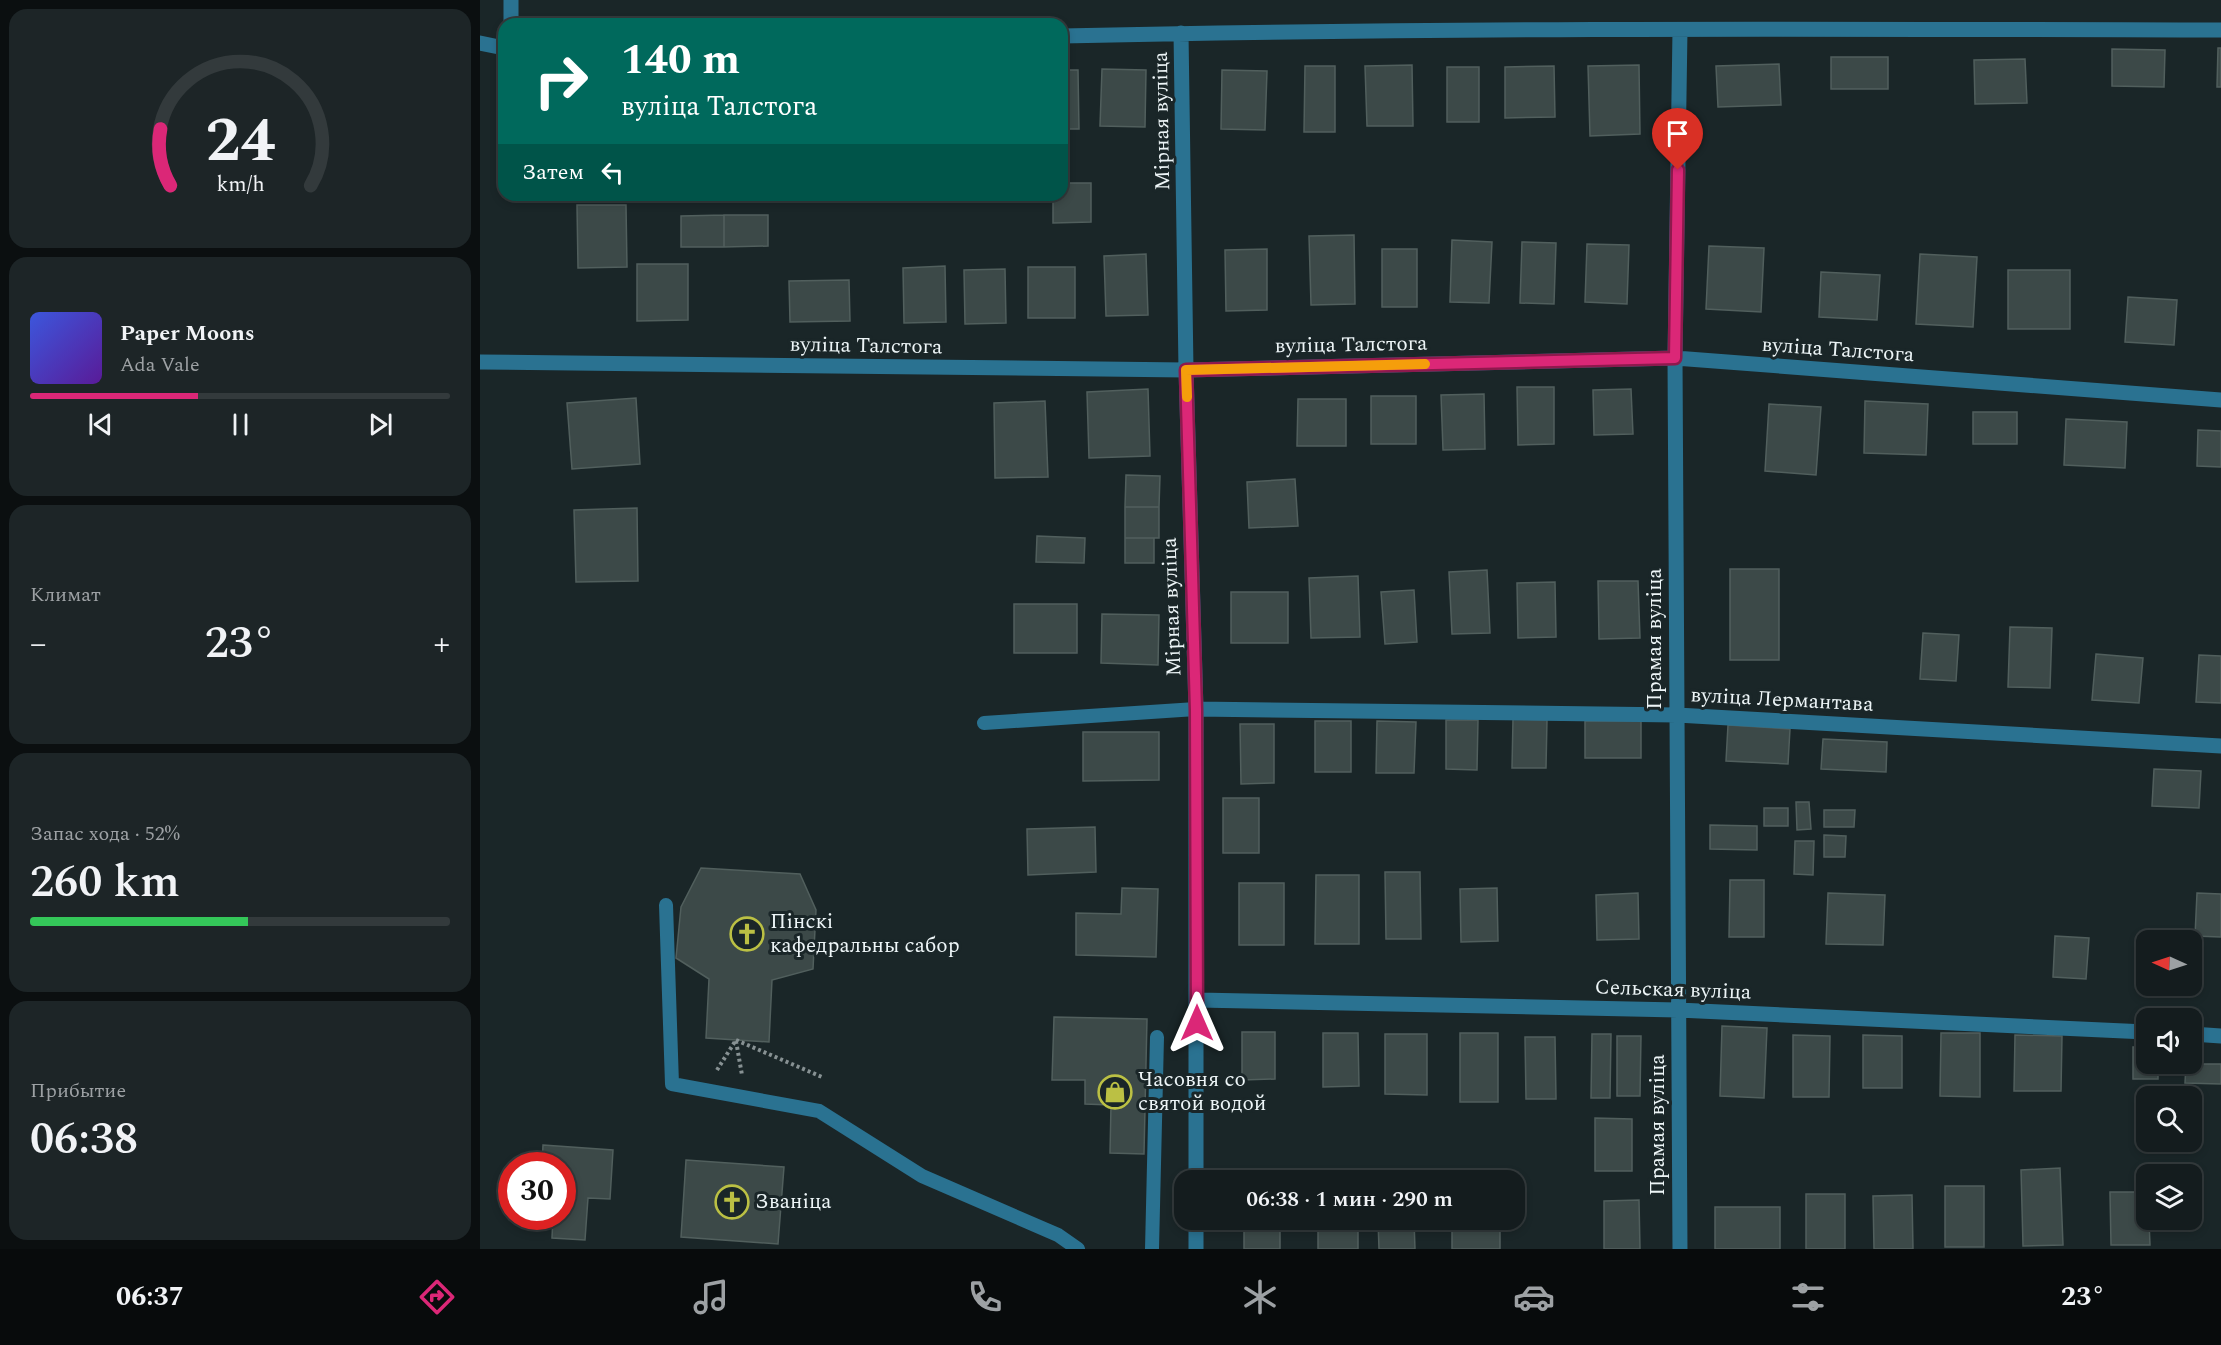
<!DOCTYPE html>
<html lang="ru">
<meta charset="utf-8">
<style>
:root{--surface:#141c1e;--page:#1d2527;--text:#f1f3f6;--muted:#9da1a4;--line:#333a3c;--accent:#db2777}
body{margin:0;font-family:Spectral,serif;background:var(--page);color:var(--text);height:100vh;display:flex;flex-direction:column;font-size:22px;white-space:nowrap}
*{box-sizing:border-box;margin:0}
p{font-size:20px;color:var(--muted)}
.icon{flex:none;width:33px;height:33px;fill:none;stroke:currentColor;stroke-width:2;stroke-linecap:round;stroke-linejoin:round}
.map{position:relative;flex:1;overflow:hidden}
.sheet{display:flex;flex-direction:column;gap:9px;padding:9px;background:#0b0f10;width:480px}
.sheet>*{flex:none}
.banner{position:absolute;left:18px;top:18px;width:570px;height:183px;border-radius:18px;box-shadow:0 3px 9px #0003,0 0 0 2px var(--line);background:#00695c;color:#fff;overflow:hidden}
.needle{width:39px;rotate:273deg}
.fabs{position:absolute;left:1656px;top:930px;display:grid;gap:12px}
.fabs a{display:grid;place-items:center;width:66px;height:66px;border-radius:12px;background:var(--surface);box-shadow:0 3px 9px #0003,0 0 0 2px var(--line);font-size:30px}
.speed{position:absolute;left:18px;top:1152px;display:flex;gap:12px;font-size:30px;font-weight:700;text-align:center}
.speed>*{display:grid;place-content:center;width:78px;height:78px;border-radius:50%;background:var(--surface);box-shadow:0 3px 9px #0003,0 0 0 2px var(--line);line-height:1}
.speed .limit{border:9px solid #d22;background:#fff;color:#111}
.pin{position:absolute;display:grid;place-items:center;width:51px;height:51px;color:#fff;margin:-62px -26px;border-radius:50% 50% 50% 0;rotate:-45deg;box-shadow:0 0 6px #0007}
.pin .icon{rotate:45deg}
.me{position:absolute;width:66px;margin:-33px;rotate:0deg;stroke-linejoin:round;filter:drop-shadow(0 0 4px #0008)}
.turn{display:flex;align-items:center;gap:21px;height:126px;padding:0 24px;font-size:27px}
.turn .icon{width:78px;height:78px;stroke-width:2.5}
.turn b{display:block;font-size:42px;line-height:51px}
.then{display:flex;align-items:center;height:57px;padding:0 24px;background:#0003;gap:12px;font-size:22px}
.big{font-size:45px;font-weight:600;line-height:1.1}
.sheet .widget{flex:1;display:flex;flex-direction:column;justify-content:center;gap:9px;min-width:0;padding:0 21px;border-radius:18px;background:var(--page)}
.sheet .dial{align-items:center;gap:0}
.dial svg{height:156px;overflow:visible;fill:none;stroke:var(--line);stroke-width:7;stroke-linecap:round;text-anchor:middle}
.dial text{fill:var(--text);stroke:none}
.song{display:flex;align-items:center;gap:18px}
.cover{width:72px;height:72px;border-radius:9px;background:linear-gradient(135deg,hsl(230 70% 55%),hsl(270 70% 35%))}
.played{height:6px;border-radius:3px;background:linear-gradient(90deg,var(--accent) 40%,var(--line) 40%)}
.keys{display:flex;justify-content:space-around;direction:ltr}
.heat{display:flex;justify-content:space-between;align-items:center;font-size:33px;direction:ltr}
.charge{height:9px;border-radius:4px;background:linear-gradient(90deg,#34c759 52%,var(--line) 0)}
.trip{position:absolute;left:694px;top:1170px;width:351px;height:60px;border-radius:18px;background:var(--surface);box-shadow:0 3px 9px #0003,0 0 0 2px var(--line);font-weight:600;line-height:60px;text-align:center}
.tabs{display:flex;height:96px;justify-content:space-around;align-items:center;background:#080b0c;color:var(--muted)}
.tabs .icon{width:42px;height:42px}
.tabs .on{color:var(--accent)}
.tabs b{font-size:27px;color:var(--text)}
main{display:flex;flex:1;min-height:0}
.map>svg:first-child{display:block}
.building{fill:#3c4948;stroke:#515f5d;stroke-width:1.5}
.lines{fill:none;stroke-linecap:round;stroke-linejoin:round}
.path{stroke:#879193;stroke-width:4;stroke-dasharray:3 3;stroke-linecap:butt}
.lane{stroke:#2a7291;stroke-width:14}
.street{stroke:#2a7291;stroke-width:15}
.route-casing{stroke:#8e194d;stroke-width:15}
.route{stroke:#db2777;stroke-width:10}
.slow{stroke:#f59e0b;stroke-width:10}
.labels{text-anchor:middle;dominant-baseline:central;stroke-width:6;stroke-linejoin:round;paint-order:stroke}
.street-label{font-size:21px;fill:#edf5f7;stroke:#1a2628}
.poi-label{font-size:21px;fill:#edf5f7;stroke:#1a2628;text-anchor:start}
</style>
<main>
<section class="sheet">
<div class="widget dial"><svg viewBox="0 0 100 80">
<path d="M14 69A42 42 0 1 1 86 69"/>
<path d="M14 69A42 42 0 0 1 9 40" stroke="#db2777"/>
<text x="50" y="56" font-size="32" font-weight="700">24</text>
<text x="50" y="72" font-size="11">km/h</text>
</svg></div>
<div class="widget">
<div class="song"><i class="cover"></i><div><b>Paper Moons</b><p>Ada Vale</p></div></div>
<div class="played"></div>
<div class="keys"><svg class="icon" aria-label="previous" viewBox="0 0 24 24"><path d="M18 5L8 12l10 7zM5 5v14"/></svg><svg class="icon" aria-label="pause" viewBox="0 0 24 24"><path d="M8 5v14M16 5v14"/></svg><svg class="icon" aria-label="next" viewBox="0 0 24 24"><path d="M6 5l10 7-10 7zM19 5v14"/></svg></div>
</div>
<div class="widget"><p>Климат</p>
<div class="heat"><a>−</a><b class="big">23°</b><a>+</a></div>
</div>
<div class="widget"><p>Запас хода · 52%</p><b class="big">260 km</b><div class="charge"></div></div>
<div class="widget"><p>Прибытие</p><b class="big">06:38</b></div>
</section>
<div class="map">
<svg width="1741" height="1249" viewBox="0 0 1741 1249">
<rect width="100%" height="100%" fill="#1a2628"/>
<path class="building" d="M1738,48h3v39h-4z
M1632,49l53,1 -1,37 -52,-1z
M1351,57h57v32h-57z
M1545,59l2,44 -52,1 -1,-44z
M1299,64l2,41 -63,2 -2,-41z
M932,65l1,61h-46l-2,-60z
M1159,65l1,69 -50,2 -2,-70z
M825,66h30v66h-31z
M1074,66l1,51 -50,1v-51z
M967,67h32v55h-32z
M622,69l44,1 -1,57 -45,-1z
M582,70h16l1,59h-17z
M742,70l45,1 -2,59 -44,-1z
M582,183h29v39l-38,1v-28h9z
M97,205h49l1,62 -49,1z
M244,215v32h-43v-31z
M244,215h44v31l-44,1z
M874,235l1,69 -44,1 -2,-69z
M972,240l40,2 -3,61 -39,-1z
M1042,242l34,1 -2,61 -34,-1z
M1107,244l42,1 -2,59 -42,-2z
M1229,246l55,2 -3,64 -55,-3z
M787,249v61l-41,1 -1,-61z
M902,249h35v58h-35z
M666,254l2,61 -42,1 -2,-60z
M1440,254l57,3 -4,70 -57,-3z
M157,264h51v56l-51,1z
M465,266l1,56 -42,1 -1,-55z
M548,267h47v51h-47z
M525,269l1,54 -41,1 -1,-54z
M1528,270h62v59h-62z
M1341,272l59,3 -3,45 -58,-3z
M369,280l1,41 -60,1 -1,-41z
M1648,297l49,3 -3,45 -49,-3z
M1037,387h37v57l-36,1z
M668,389l2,67 -61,2 -2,-66z
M1151,389l2,45 -39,1 -1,-45z
M1004,394l1,55 -42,1 -2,-55z
M891,396h45v48h-45z
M156,398l4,66 -68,5 -5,-66z
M818,399h48v47h-49z
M565,401l3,76 -53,1 -1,-75z
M1385,401l63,3 -2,51 -62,-2z
M1289,404l52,3 -5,68 -51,-4z
M1493,412h44v32h-44z
M1586,419l61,3 -2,46 -61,-3z
M1718,430l23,1v36l-24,-1z
M646,475l34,1 -1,31h-34z
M815,479l3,47 -49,2 -2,-46z
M645,507h34v31h-34z
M157,508l1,73 -62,1 -2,-72z
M557,536l48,2 -1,25 -48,-1z
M645,538h29v25h-29z
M1250,569h49v91h-49z
M1007,570l3,63 -38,1 -3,-62z
M878,576l2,61 -49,1 -2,-60z
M1118,581h40l2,57 -41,1z
M1075,582l1,55 -38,1 -1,-55z
M934,590l3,52 -32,2 -4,-52z
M751,592h57v51h-57z
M534,604h63v49h-63z
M622,614l57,1 -1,50 -57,-2z
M1530,627l42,1 -2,60 -42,-1z
M1443,633l36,2 -3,46 -36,-2z
M1616,654l47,4 -4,45 -47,-3z
M1719,655l22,1v47l-25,-1z
M1033,719l34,1 -1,48h-34z
M966,720h32l-1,50 -31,-1z
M835,721h36v51h-36z
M897,721l39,1 -2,51h-38z
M1105,721h56v37h-56z
M760,724h34v59l-33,1z
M1248,725l62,4 -2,35 -62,-3z
M603,732h76v48l-76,1z
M1343,739l64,3 -1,30 -65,-3z
M1674,769l47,2 -2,37 -47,-2z
M743,798h36v55h-36z
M1316,802h13l2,27 -14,1z
M1284,808h24v18h-24z
M1344,810h31l-1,17h-30z
M1230,825l47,1v24l-47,-1z
M615,827l1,45 -68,3 -1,-46z
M1344,835l22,1 -1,21h-21z
M1315,841h19l-1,34 -19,-1z
M221,868l99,6 16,36 -3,59 -41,11 -3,62 -63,-4 3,-59 -33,-21 5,-51z
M905,872h35l1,67h-35z
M836,875h43v69h-44z
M1250,880h34v57h-35z
M759,883h45v62h-45z
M642,888l36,1 -2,68 -80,-2v-42l45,1z
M1017,888l1,53 -37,1 -1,-53z
M1158,893l1,46 -42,1 -1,-45z
M1348,893l57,2 -2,50 -57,-1z
M1717,893l24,1v43l-26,-1z
M1575,936l34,2 -3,41 -33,-2z
M574,1017l93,2 -3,135 -34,-1 1,-48 -26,-1v-24h-33z
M1242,1026l45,2 -3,70 -44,-2z
M762,1032h33v47l-33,1z
M843,1033h35l1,53 -36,1z
M980,1033h38v69h-38z
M1461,1033h39v64l-40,-1z
M905,1034h42v61l-42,-1z
M1112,1034h19l-1,64h-19z
M1313,1035l37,1 -1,61h-36z
M1383,1035l39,1v52h-39z
M1535,1035l47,1 -1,55h-47z
M1137,1036h24l-1,60h-23z
M1045,1037h30l1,62h-30z
M1653,1047h13v17h12v15h-25z
M1706,1064h35v20l-36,-1z
M1115,1118l37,1v52h-37z
M63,1145l70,5 -3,49 -22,-1 -3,42 -33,-2 1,-22h9v-50h-20z
M206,1160l98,7 -6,77 -97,-7z
M1580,1168l3,77 -40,1 -2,-76z
M1465,1186h39v61h-39z
M1630,1192h36v28h3l1,25h-39z
M1326,1194h39v55h-39z
M1432,1195l1,54h-39l-1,-53z
M1159,1200l1,49h-36v-48z
M1235,1207h65v42h-65z
M764,1220h36v29h-36z
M838,1220h40v29h-40z
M898,1220h36l1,29h-36z
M972,1220h48v29h-48z"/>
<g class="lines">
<path class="path" d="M256,1040l86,37
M256,1041l6,34
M237,1070l19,-30"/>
<path class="lane" d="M504,723l212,-14
M186,905l6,179 147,27 103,65 136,59 20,14
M672,1249l5,-212"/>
<path class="street" d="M31,0v24
M701,33l5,337 10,339v471
M582,36c386,-9 773,-7 1159,-6
M0,43l24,5
M0,362l706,8 489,-12 546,42
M716,709l481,6 544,31
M718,1000l480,10 468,22
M1712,1034l29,2
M716,1249v-29
M1200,1249l-5,-891 5,-328"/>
</g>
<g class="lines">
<g class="route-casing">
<path id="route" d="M717,1023l-1,-313 -10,-340 489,-12 3,-188"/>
</g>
<use href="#route" class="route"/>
<path class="slow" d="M707,397l-1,-27 239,-6"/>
</g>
<defs>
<g id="church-ring" transform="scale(1.725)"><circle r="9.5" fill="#1a2628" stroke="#bbc044" stroke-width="1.5"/><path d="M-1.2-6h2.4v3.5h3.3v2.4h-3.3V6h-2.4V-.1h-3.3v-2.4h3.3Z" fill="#bbc044"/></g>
<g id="shop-ring" transform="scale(1.725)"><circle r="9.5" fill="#1a2628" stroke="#bbc044" stroke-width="1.5"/><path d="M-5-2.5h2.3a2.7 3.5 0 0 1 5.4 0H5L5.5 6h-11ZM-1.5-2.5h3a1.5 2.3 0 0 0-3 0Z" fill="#bbc044"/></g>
</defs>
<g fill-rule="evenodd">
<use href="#church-ring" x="267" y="934"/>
<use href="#shop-ring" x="635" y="1092"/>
<use href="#church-ring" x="252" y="1202"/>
</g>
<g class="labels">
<g class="street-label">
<text transform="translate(682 121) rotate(-91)">Мірная вуліца</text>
<text transform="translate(871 345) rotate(-1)">вуліца Талстога</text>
<text transform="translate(386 346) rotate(1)">вуліца Талстога</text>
<text transform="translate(1358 350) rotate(4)">вуліца Талстога</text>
<text transform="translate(692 607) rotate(-92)">Мірная вуліца</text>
<text transform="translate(1175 639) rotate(-90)">Прамая вуліца</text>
<text transform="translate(1302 700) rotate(3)">вуліца Лермантава</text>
<text transform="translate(1193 990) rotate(2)">Сельская вуліца</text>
<text transform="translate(1178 1125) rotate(-90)">Прамая вуліца</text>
</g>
<g class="poi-label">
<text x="290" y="922">Пінскі<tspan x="290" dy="24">кафедральны сабор</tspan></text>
<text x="658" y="1080">Часовня со<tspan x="658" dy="24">святой водой</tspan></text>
<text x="275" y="1202">Званіца</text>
</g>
</g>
</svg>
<div class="fabs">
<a><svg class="needle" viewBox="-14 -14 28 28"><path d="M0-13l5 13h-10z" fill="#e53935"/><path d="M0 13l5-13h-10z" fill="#9da1a4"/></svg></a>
<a><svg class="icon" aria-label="sound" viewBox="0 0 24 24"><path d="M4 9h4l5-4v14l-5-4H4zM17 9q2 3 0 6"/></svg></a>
<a><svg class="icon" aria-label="search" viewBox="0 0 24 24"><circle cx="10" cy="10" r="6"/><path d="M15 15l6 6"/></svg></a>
<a><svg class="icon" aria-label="layers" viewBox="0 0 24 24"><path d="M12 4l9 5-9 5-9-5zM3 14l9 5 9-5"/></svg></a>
</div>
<div class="speed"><div class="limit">30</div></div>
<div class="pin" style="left:1198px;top:170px;background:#d93025"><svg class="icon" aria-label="arrive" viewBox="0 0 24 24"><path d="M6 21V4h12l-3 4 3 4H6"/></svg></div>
<svg class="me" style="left:717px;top:1023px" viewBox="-20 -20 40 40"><path d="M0-17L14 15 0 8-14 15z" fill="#db2777" stroke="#fff" stroke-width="4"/></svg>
<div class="trip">06:38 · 1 мин · 290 m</div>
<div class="banner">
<div class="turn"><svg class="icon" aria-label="right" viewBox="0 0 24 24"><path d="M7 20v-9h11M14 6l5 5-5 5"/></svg><div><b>140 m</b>вуліца Талстога</div></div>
<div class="then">Затем<svg class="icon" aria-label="left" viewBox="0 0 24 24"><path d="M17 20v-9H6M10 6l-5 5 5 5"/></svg></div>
</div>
</div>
</main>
<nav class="tabs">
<b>06:37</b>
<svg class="icon on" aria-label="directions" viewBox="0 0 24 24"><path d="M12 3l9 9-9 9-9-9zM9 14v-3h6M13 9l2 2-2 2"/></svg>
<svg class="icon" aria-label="music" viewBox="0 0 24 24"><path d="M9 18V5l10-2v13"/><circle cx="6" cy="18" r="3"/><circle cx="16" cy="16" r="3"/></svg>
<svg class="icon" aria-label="phone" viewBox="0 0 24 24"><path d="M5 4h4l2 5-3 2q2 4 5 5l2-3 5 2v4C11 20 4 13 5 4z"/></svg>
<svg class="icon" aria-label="climate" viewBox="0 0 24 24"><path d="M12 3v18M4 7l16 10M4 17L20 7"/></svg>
<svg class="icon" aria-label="car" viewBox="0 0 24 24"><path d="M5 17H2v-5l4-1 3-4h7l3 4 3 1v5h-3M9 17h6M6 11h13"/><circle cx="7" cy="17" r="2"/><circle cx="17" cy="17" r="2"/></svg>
<svg class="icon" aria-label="filters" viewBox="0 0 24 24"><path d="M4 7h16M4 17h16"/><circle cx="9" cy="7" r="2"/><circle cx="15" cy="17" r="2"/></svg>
<b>23°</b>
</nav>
